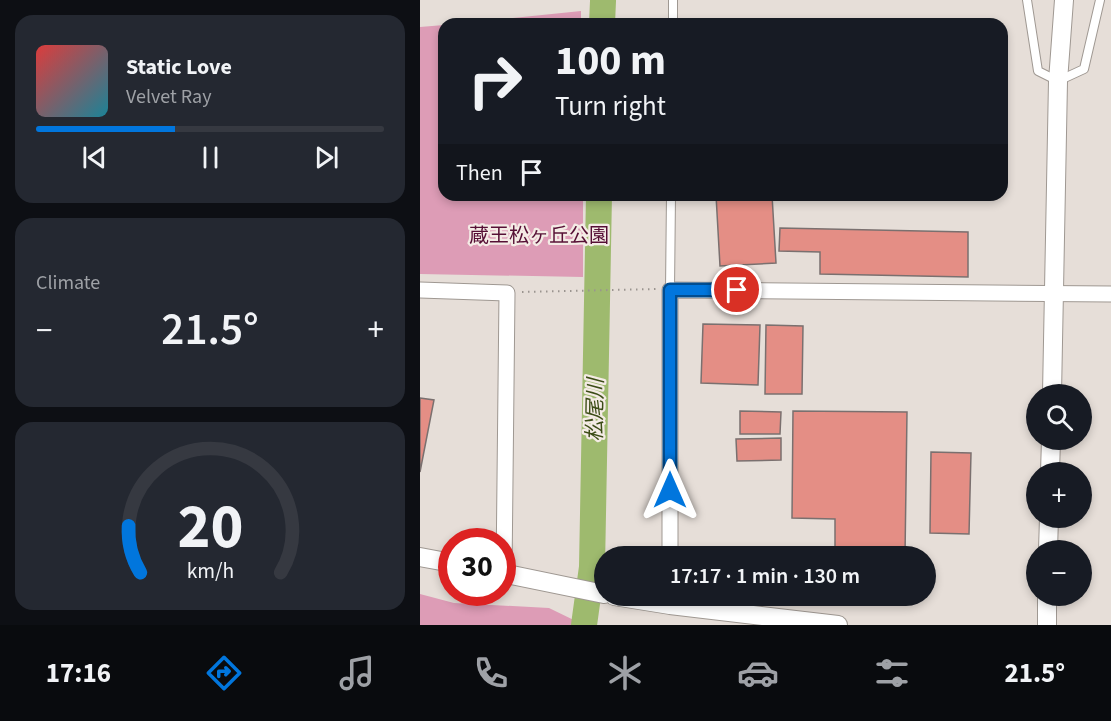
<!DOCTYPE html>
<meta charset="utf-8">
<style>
:root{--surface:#171b24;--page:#242831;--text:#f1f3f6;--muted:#9ea1a6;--line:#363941;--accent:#0176dd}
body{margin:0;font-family:"Source Sans 3","Noto Sans JP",sans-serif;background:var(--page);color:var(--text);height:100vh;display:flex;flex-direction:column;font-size:22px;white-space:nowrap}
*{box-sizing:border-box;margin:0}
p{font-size:20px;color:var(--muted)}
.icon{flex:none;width:33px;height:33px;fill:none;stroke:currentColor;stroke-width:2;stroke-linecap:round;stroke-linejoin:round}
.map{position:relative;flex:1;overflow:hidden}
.details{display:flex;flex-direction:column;gap:15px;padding:15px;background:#0d0f14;width:420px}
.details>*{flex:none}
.top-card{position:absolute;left:18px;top:18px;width:570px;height:183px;border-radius:18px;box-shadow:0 3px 9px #0003;background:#171b24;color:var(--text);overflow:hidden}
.tools{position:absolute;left:606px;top:384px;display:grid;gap:12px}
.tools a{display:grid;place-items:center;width:66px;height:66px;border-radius:50%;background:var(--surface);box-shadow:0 3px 9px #0003;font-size:30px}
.speed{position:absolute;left:18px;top:528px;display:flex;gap:12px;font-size:30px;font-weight:700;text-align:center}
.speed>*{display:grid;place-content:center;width:78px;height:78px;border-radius:50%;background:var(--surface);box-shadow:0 3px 9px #0003;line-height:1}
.speed .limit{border:9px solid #d22;background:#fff;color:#111}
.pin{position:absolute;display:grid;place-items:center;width:51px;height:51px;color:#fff;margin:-26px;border:3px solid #fff;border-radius:50%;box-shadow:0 2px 6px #0007}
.me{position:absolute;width:66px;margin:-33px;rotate:0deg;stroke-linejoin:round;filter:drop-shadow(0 0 4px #0008)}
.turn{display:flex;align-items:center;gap:21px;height:126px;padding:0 18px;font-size:27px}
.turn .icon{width:78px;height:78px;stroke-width:2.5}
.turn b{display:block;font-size:42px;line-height:51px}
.then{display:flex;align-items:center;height:57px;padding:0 18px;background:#0003;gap:12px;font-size:22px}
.big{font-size:45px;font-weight:600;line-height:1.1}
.details .tile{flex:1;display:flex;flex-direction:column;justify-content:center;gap:9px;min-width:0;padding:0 21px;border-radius:18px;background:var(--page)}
.details .dial{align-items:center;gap:0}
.dial svg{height:156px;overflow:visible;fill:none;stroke:var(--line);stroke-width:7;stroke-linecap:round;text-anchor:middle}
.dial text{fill:var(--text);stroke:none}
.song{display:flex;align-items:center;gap:18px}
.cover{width:72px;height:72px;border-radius:9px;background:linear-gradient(135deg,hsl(0 70% 55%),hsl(190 70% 35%))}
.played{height:6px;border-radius:3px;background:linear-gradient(90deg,var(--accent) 40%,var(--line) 40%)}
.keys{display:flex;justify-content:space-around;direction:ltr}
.heat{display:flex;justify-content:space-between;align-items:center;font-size:33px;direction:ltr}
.trip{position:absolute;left:174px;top:546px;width:342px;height:60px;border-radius:30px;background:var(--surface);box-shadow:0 3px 9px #0003;font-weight:600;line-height:60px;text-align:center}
.tab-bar{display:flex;height:96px;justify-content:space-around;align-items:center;background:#090b0e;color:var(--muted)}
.tab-bar .icon{width:42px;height:42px}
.tab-bar .active{color:var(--accent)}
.tab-bar b{font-size:27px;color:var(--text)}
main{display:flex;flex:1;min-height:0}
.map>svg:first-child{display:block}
.green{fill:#dd9cb6}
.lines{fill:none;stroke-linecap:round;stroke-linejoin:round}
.river{stroke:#9eba6e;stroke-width:26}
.building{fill:#e48e85;stroke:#7a706f;stroke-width:1.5}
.service-casing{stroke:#9f9892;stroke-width:10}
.minor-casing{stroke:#9f9892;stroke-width:17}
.tertiary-casing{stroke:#9f9892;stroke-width:20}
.path{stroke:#9a948f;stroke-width:2;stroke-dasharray:1.5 4.5;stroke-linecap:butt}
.service{stroke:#fff;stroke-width:8}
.minor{stroke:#fff;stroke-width:15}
.tertiary{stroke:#fff;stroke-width:18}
.route-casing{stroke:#014d90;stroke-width:15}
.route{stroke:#0176dd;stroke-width:10}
.labels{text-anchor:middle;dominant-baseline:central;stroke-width:4.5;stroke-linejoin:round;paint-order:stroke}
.park-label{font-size:20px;fill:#560f35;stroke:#f4ebe5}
.water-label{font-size:21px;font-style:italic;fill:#3b4c16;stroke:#f4ebe5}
</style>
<main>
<section class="details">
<div class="tile">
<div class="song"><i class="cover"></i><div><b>Static Love</b><p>Velvet Ray</p></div></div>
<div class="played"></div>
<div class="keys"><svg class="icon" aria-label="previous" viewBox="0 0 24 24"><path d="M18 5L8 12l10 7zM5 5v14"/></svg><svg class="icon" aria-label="pause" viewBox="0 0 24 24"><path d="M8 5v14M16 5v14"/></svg><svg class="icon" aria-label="next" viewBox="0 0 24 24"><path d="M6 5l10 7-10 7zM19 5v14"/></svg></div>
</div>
<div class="tile"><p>Climate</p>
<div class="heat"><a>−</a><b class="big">21.5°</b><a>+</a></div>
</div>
<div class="tile dial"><svg viewBox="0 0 100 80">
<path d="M14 69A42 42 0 1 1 86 69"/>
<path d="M14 69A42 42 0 0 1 8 45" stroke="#0176dd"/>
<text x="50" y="56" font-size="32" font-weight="700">20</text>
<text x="50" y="72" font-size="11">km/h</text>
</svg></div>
</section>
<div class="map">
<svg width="691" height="625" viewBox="0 0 691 625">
<rect width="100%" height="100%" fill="#e6ded8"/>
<path class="green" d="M161,11v13h-127z
M24,25v170h139v82l-163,-3v-247z
M0,594l34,9 95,5 35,17h-164z"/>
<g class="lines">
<path class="river" d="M182,24l1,-23
M164,625l8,-58 7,-372"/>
</g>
<path class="building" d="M296,195h56l4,68 -56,3z
M360,228l188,4v45l-148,-3v-22l-41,-1z
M283,324l57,1 -2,60 -57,-2z
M346,325l37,1 -1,68h-37z
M0,398l14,2 -14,72z
M320,411l41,1 -1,22h-40z
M373,411l114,1 -2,144h-70v-37l-43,-1z
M361,438v22l-44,1 -1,-22z
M511,452l40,1 -2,81 -39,-1z"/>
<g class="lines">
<g class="service-casing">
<path id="service" d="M607,0l11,71 20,10 26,-12 16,-69
M253,24v-24
M250,290l1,-95"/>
</g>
<g class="minor-casing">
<path id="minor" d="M0,290l87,3 -3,280
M250,556v-266l441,4"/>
</g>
<g class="tertiary-casing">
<path id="tertiary" d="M632,394l6,-313 6,-81
M630,472l1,-32
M628,550l1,-32
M0,557l32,6
M82,573l102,21
M194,596l56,9 168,20
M627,625v-29"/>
</g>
<path class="path" d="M102,292l135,-3"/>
<use href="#service" class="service"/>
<use href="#minor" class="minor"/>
<use href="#tertiary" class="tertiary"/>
</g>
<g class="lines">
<g class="route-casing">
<path id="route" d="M250,490v-200h67"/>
</g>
<use href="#route" class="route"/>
</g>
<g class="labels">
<g class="park-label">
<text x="119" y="236">蔵王松ヶ丘公園</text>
</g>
<g class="water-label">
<text transform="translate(175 410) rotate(-89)">松尾川</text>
</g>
</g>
</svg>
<div class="tools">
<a><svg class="icon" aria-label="search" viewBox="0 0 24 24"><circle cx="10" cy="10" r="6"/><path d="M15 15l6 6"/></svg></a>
<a>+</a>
<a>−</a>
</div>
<div class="speed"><div class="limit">30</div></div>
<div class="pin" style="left:317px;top:290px;background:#d93025"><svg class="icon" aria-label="arrive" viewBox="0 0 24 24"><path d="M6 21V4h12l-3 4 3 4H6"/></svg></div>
<svg class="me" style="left:250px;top:490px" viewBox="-20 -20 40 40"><path d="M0-17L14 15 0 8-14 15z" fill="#0176dd" stroke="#fff" stroke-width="4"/></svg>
<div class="trip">17:17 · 1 min · 130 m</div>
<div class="top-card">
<div class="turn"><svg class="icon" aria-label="right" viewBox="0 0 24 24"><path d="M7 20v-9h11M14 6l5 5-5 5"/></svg><div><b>100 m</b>Turn right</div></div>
<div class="then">Then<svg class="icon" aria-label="arrive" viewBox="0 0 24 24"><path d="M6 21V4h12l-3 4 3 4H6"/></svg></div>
</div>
</div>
</main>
<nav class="tab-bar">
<b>17:16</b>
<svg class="icon active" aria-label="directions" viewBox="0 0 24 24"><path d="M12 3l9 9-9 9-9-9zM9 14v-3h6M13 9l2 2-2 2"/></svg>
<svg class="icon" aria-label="music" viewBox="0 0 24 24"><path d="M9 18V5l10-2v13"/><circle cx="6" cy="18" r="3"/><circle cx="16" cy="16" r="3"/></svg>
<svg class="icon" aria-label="phone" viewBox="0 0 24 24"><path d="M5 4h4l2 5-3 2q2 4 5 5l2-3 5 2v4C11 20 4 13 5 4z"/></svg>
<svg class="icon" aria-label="climate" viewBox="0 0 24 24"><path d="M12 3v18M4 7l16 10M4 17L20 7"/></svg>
<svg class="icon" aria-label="car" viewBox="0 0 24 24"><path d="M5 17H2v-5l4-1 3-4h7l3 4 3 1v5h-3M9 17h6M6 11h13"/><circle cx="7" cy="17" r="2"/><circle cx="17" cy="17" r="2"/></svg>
<svg class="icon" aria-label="filters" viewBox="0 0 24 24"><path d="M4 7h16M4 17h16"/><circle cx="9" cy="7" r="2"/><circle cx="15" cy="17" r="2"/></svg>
<b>21.5°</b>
</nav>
